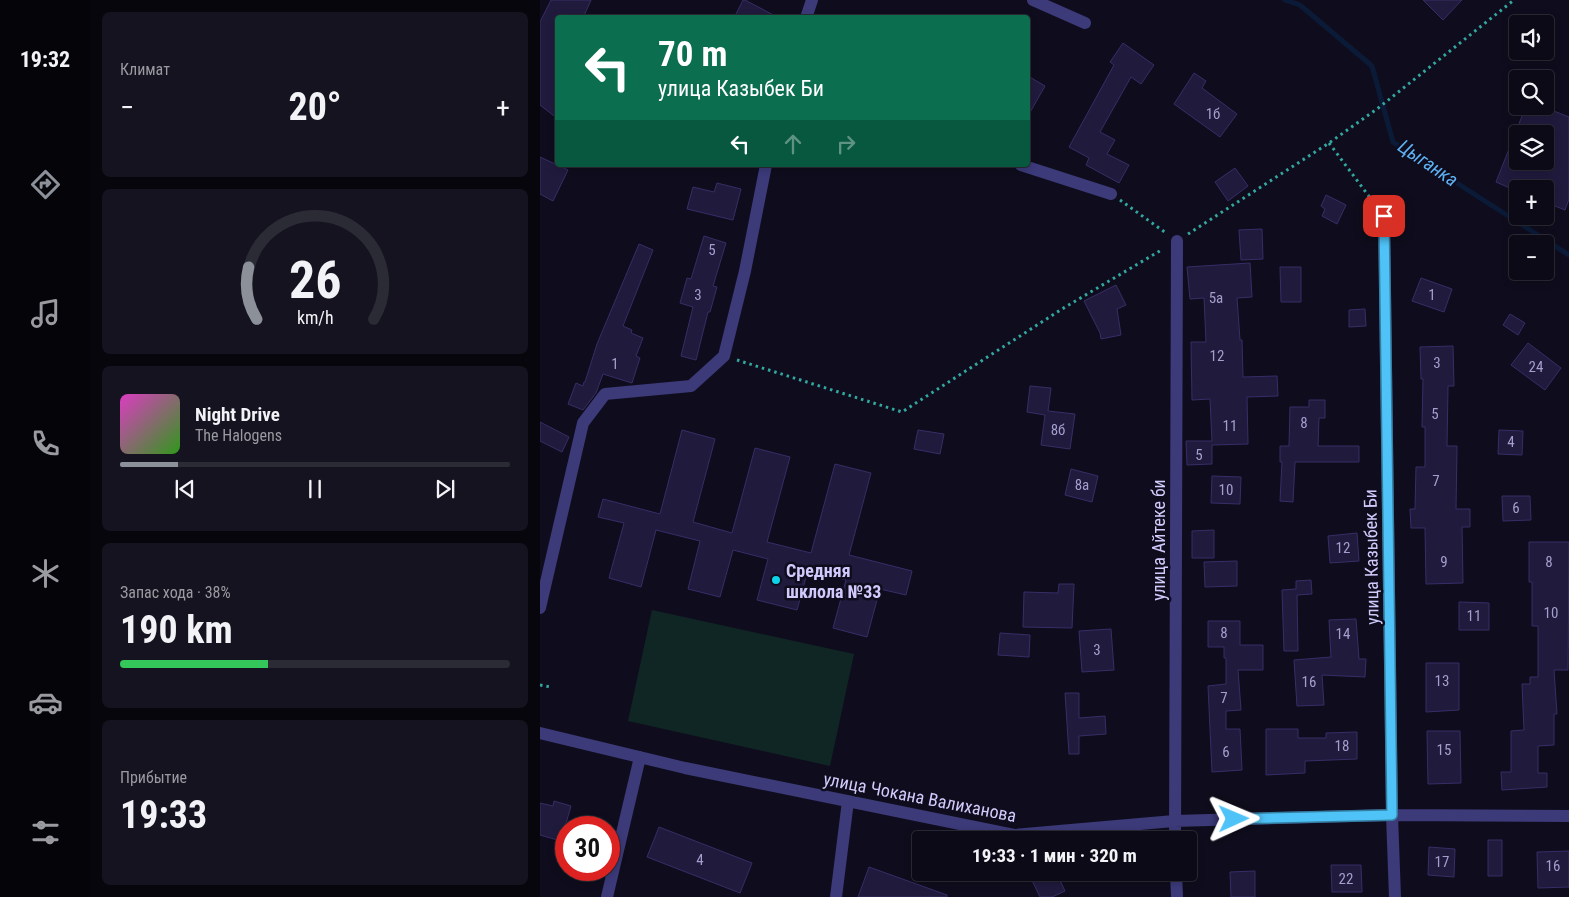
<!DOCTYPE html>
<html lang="ru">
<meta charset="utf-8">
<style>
:root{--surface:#0b0a16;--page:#14131f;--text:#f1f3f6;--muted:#9a9aa1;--line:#2b2b35;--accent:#8c9099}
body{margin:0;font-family:"Roboto Condensed",sans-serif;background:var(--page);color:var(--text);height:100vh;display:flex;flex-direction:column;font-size:19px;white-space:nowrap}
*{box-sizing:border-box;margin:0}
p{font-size:16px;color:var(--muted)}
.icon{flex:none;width:28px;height:28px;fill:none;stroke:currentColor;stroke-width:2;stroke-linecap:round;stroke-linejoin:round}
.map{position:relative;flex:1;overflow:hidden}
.sheet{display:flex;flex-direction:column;gap:12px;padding:12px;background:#06060c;width:450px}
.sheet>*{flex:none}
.banner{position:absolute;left:15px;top:15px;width:475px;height:152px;border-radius:5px;box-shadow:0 2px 8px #0003,0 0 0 1px var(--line);background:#0b6e4f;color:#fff;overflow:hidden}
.buttons{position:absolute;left:969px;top:15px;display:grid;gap:10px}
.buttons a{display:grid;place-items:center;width:45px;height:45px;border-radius:5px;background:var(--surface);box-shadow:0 2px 8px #0003,0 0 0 1px var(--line);font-size:25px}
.speed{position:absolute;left:15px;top:816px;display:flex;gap:10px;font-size:25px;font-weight:700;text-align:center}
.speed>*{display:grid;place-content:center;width:65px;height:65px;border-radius:50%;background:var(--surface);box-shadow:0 2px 8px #0003,0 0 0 1px var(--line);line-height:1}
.speed .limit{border:8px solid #d22;background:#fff;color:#111}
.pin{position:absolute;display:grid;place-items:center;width:42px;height:42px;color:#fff;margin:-21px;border-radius:10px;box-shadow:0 2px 8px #0006}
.me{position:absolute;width:55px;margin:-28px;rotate:89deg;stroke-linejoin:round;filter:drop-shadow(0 0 4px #0008)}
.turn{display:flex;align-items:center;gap:18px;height:105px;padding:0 20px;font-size:22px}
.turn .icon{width:65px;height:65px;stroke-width:2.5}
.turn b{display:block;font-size:35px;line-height:42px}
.lanes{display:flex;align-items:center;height:48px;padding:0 20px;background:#0003;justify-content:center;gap:25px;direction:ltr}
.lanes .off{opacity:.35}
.big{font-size:38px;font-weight:700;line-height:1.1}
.sheet .card{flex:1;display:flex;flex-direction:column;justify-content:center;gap:8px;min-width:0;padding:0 18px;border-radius:8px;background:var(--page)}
.sheet .dial{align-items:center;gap:0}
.dial svg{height:130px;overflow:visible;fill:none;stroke:var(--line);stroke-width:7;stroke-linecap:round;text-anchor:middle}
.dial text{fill:var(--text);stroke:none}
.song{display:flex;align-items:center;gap:15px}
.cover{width:60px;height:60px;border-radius:8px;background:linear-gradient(135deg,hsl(310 70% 55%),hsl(110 70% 35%))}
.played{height:5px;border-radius:2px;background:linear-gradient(90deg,var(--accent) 15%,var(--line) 15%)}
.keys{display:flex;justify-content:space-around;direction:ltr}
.heat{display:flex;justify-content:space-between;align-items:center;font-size:28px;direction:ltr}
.charge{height:8px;border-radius:4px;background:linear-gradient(90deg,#34c759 38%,var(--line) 0)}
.trip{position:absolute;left:372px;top:831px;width:285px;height:50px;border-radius:5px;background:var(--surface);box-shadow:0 2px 8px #0003,0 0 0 1px var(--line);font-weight:700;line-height:50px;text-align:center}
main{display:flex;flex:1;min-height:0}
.tab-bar{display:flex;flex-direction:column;width:90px;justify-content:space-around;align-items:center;background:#040409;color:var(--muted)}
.tab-bar .icon{width:35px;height:35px}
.tab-bar .current{color:var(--accent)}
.tab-bar b{font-size:22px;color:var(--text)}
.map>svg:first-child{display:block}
.green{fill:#102625}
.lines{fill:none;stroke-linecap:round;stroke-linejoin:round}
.stream{stroke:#0b1b37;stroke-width:5}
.building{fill:#201a3d;stroke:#382d67;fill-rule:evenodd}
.path{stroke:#33a8a0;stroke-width:3;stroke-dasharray:2.5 4;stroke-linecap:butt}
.street{stroke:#3c3a79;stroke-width:12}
.route-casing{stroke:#337fa1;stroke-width:12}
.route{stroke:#4fc3f7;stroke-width:9}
.poi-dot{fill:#0cd3e7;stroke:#0f0d1d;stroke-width:2}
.labels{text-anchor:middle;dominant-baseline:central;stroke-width:5;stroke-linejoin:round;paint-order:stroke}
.number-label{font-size:15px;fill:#a49fcc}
.street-label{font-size:18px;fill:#d0cbfc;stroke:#0f0d1d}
.poi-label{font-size:18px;font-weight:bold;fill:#d0cbfc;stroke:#0f0d1d;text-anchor:start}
.water-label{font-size:19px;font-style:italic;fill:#5fb2f6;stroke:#0f0d1d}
</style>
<main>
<nav class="tab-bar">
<b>19:32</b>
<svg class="icon current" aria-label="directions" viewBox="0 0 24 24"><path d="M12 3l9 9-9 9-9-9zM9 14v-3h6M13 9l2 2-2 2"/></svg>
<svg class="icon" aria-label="music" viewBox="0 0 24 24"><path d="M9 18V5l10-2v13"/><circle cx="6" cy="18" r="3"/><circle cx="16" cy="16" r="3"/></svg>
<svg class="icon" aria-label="phone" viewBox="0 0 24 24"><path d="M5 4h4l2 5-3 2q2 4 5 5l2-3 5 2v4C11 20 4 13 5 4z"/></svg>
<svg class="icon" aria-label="climate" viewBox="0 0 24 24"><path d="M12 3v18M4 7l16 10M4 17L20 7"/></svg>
<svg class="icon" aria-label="car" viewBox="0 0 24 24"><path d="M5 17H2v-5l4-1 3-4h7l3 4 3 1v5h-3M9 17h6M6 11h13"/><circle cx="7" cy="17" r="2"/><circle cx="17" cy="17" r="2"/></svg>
<svg class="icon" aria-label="filters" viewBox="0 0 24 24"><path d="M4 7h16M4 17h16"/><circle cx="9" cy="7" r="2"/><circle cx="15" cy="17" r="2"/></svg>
</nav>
<section class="sheet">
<div class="card"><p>Климат</p>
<div class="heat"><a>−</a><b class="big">20°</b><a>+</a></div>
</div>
<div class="card dial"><svg viewBox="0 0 100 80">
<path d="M14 69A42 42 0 1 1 86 69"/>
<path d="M14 69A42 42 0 0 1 9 37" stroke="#8c9099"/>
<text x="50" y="56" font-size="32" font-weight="700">26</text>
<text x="50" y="72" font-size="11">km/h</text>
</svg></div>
<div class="card">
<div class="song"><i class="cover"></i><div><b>Night Drive</b><p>The Halogens</p></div></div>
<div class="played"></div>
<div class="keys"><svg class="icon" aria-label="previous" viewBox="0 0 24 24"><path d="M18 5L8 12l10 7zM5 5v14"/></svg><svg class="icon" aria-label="pause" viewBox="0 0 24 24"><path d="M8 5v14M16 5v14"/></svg><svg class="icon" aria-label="next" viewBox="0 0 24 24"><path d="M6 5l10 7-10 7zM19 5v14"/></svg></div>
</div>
<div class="card"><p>Запас хода · 38%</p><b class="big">190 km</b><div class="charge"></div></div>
<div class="card"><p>Прибытие</p><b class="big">19:33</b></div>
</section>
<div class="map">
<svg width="1029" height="897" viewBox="0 0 1029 897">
<rect width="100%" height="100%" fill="#0f0d1d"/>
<path class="green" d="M112,610l202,44 -24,112 -202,-45z"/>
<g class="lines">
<path class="stream" d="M745,0l15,5 72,61 21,76 176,113"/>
</g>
<path class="building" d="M11,0h40l-8,18h-25v101l-18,-14v-83z
M203,0h2l34,18h-45z
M883,0h39l-19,20z
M583,43l31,22 -13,19 -10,-7 -31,55 15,8 -8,14 22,11 -10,18 -33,-18 3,-7 -20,-11 45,-82 -4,-3z
M654,73l12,8 -4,7 35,26 -17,23 -46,-33z
M488,76l17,10 -17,30z
M986,106h15l28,11v82l-4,11 -20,-8v-13h-33l-16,-7zM978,134h27v27h-27z
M0,157l28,13 -15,31 -13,-7z
M695,168l13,18 -20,15 -13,-19z
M177,183l24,6 -8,31 -46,-11 6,-22 21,5z
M786,195l20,10 -9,19 -15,-8 3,-7 -4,-3z
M722,229l1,30 -22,1 -2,-30z
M164,236l22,7 -13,43 4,1 -7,25h-2l-12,48 -15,-4 12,-49 -13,-4 7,-25 4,1z
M99,244l14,6 -30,76 9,4 -1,3 12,5 -7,18 4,2 -8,25 -29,-9 -7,19 -13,17 -15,-6 8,-21 7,3 1,-4h1l12,-38z
M710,263l2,34 -15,1 3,42h2l1,37 34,-1 1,20 -31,1 1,47 -36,1v19l-25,1 -1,-24h26l-2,-42 -18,1 -1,-58h15l-2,-44 -14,1 -3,-32z
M740,267h21v35h-20z
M881,278l31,11 -8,23 -32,-11z
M576,285l10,20 -9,4 4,26 -20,4 -1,-6 -16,-32z
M825,309l1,17 -17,1v-17z
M970,314l15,9 -7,12 -15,-10z
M988,343l33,25 -16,22 -34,-25z
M913,346l1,40h-6l-1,60h10l-1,63h14v18h-8l1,56 -37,1 -1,-56h-14l-1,-19h5l1,-42h9v-40h-3l1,-48h-2l-1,-32z
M490,386l21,2 -3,23 27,3 -5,35 -29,-4 4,-30 -18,-3z
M769,400h16v18h-6l-1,28h41v16h-64l-2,40 -13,-1 2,-39h-2v-16h9l1,-39h19z
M0,422l29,15 -7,15 -22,-11z
M142,430l33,9 -22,83 39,11 23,-85 35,9 -23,85 44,11 24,-89 36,9 -22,82 63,16 -6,24 -26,-6 -13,48 -34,-9 13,-48 -38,-10 -11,40 -40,-10 11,-41 -35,-9 -13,47 -32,-8 12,-48 -44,-11 -15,57 -32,-9 15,-55 -26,-6 5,-18 57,15z
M378,430l26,4 -4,20 -26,-5z
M959,430l24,1 -1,24 -24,-1z
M531,469l27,7 -6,26 -27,-7z
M672,476l29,1 -1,27 -29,-1z
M962,496h28l1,24 -28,1z
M674,530v28h-22v-27z
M817,533l2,28 -29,2 -2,-27z
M989,542h40l-1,128h-14l3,44h-3v31l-16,1v27h9v14l-45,3 -1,-18h10v-41l13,-1 -2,-46h8v-7h8v-51h-6v-44h-3z
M697,561v25l-32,1 -1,-25z
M771,580l1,14 -15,1 1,56h-14l-2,-61 14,-1v-8z
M519,584h15l-2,44 -49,-1 1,-35 34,1z
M919,602l30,1v27h-30z
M816,619l3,40h7l-1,18 -43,-2 2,30 -27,1 -3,-46 37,-3 -2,-37z
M668,621h32v24h23v25h-25l3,40 -15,1v18h14l2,41 -30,2 -4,-86 18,-2v-26h-2v-11h-16z
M571,629l3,41 -32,2 -3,-41z
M460,633l30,2 -1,22 -31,-2z
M886,663h33v47l-33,2z
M525,693h14v25l26,-2 1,18 -27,2v18h-10z
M726,729h32v9h28v-5l31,-1v27l-52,2v12l-39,2z
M887,731h33l1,52 -33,1z
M14,801l17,5 -10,35 -21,-6v-32l13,3z
M119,827l93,36 -12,30 -93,-36z
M948,840h14v36h-14z
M889,847l26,2 -1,28 -26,-2z
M1029,851v36l-31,1 -1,-36z
M791,865h30l1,27h-30z
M329,867l78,28v2h-89z
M715,871v26h-24l-1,-25z
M488,872h28l9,19 -13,6h-12z"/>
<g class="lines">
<path class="path" d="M789,143l48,64
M580,200l46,33
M648,234l141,-91 48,-34 137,-109
M197,360l165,52 160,-103 101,-60
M0,685l11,2"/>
<path class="street" d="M493,0l52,23
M266,18l6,-18
M481,165l90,29
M844,216l8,599 3,82
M0,608l43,-185 22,-29 86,-8 33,-30 21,-85 21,-106
M0,733l145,35 329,67 160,-14 218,-6 177,1
M635,840l2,-599
M636,872l1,25
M67,897l33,-140
M296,897l12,-96"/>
</g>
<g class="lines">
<g class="route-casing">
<path id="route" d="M694,819l158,-4 -8,-599"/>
</g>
<use href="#route" class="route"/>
</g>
<circle class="poi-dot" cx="236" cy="580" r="5"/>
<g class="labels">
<g class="number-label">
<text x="673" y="114">1б</text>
<text x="172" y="250">5</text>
<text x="158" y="295">3</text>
<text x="892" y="295">1</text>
<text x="676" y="298">5а</text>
<text x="677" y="356">12</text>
<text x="897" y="363">3</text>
<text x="75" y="364">1</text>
<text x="996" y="367">24</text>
<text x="895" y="414">5</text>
<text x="764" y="423">8</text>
<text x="690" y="426">11</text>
<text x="518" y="430">8б</text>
<text x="971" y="442">4</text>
<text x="659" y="455">5</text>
<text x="896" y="481">7</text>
<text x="542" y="485">8а</text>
<text x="686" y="490">10</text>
<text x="976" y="508">6</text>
<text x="803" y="548">12</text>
<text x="904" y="562">9</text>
<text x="1009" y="562">8</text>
<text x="1011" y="613">10</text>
<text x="934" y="616">11</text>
<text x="684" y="633">8</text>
<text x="803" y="634">14</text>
<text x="557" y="650">3</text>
<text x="902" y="681">13</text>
<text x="769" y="682">16</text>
<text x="684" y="698">7</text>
<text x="802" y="746">18</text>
<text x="904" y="750">15</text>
<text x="686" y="752">6</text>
<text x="160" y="860">4</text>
<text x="902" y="862">17</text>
<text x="1013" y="866">16</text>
<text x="806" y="879">22</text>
</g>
<g class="street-label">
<text transform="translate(618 540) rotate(-90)">улица Айтеке би</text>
<text transform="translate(831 557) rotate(-91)">улица Казыбек Би</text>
<text transform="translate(380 797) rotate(11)">улица Чокана Валиханова</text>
</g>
<g class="poi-label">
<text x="246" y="570">Средняя<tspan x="246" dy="21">шклола №33</tspan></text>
</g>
<g class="water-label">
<text transform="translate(888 163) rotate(34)">Цыганка</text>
</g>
</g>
</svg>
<div class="buttons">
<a><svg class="icon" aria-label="sound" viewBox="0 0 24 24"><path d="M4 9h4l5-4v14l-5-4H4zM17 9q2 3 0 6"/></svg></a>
<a><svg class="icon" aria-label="search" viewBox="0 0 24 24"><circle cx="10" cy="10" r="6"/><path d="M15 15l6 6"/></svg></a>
<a><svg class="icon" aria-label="layers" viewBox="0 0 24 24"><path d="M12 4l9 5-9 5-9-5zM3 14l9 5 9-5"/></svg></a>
<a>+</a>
<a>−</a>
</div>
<div class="speed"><div class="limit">30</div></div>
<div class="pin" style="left:844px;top:216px;background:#d93025"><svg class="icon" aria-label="arrive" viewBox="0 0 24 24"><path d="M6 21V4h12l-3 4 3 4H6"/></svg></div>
<svg class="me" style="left:694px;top:819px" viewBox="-20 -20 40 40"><path d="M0-17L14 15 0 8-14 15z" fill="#4fc3f7" stroke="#fff" stroke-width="4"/></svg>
<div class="trip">19:33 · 1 мин · 320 m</div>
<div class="banner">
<div class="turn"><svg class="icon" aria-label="left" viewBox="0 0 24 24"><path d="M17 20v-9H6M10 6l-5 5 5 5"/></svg><div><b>70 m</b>улица Казыбек Би</div></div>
<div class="lanes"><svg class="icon" aria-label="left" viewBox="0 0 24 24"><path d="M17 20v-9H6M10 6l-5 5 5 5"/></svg><svg class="icon off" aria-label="ahead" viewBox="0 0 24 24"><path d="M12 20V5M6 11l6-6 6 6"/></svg><svg class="icon off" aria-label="right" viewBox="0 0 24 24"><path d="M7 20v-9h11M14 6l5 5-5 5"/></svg></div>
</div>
</div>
</main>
